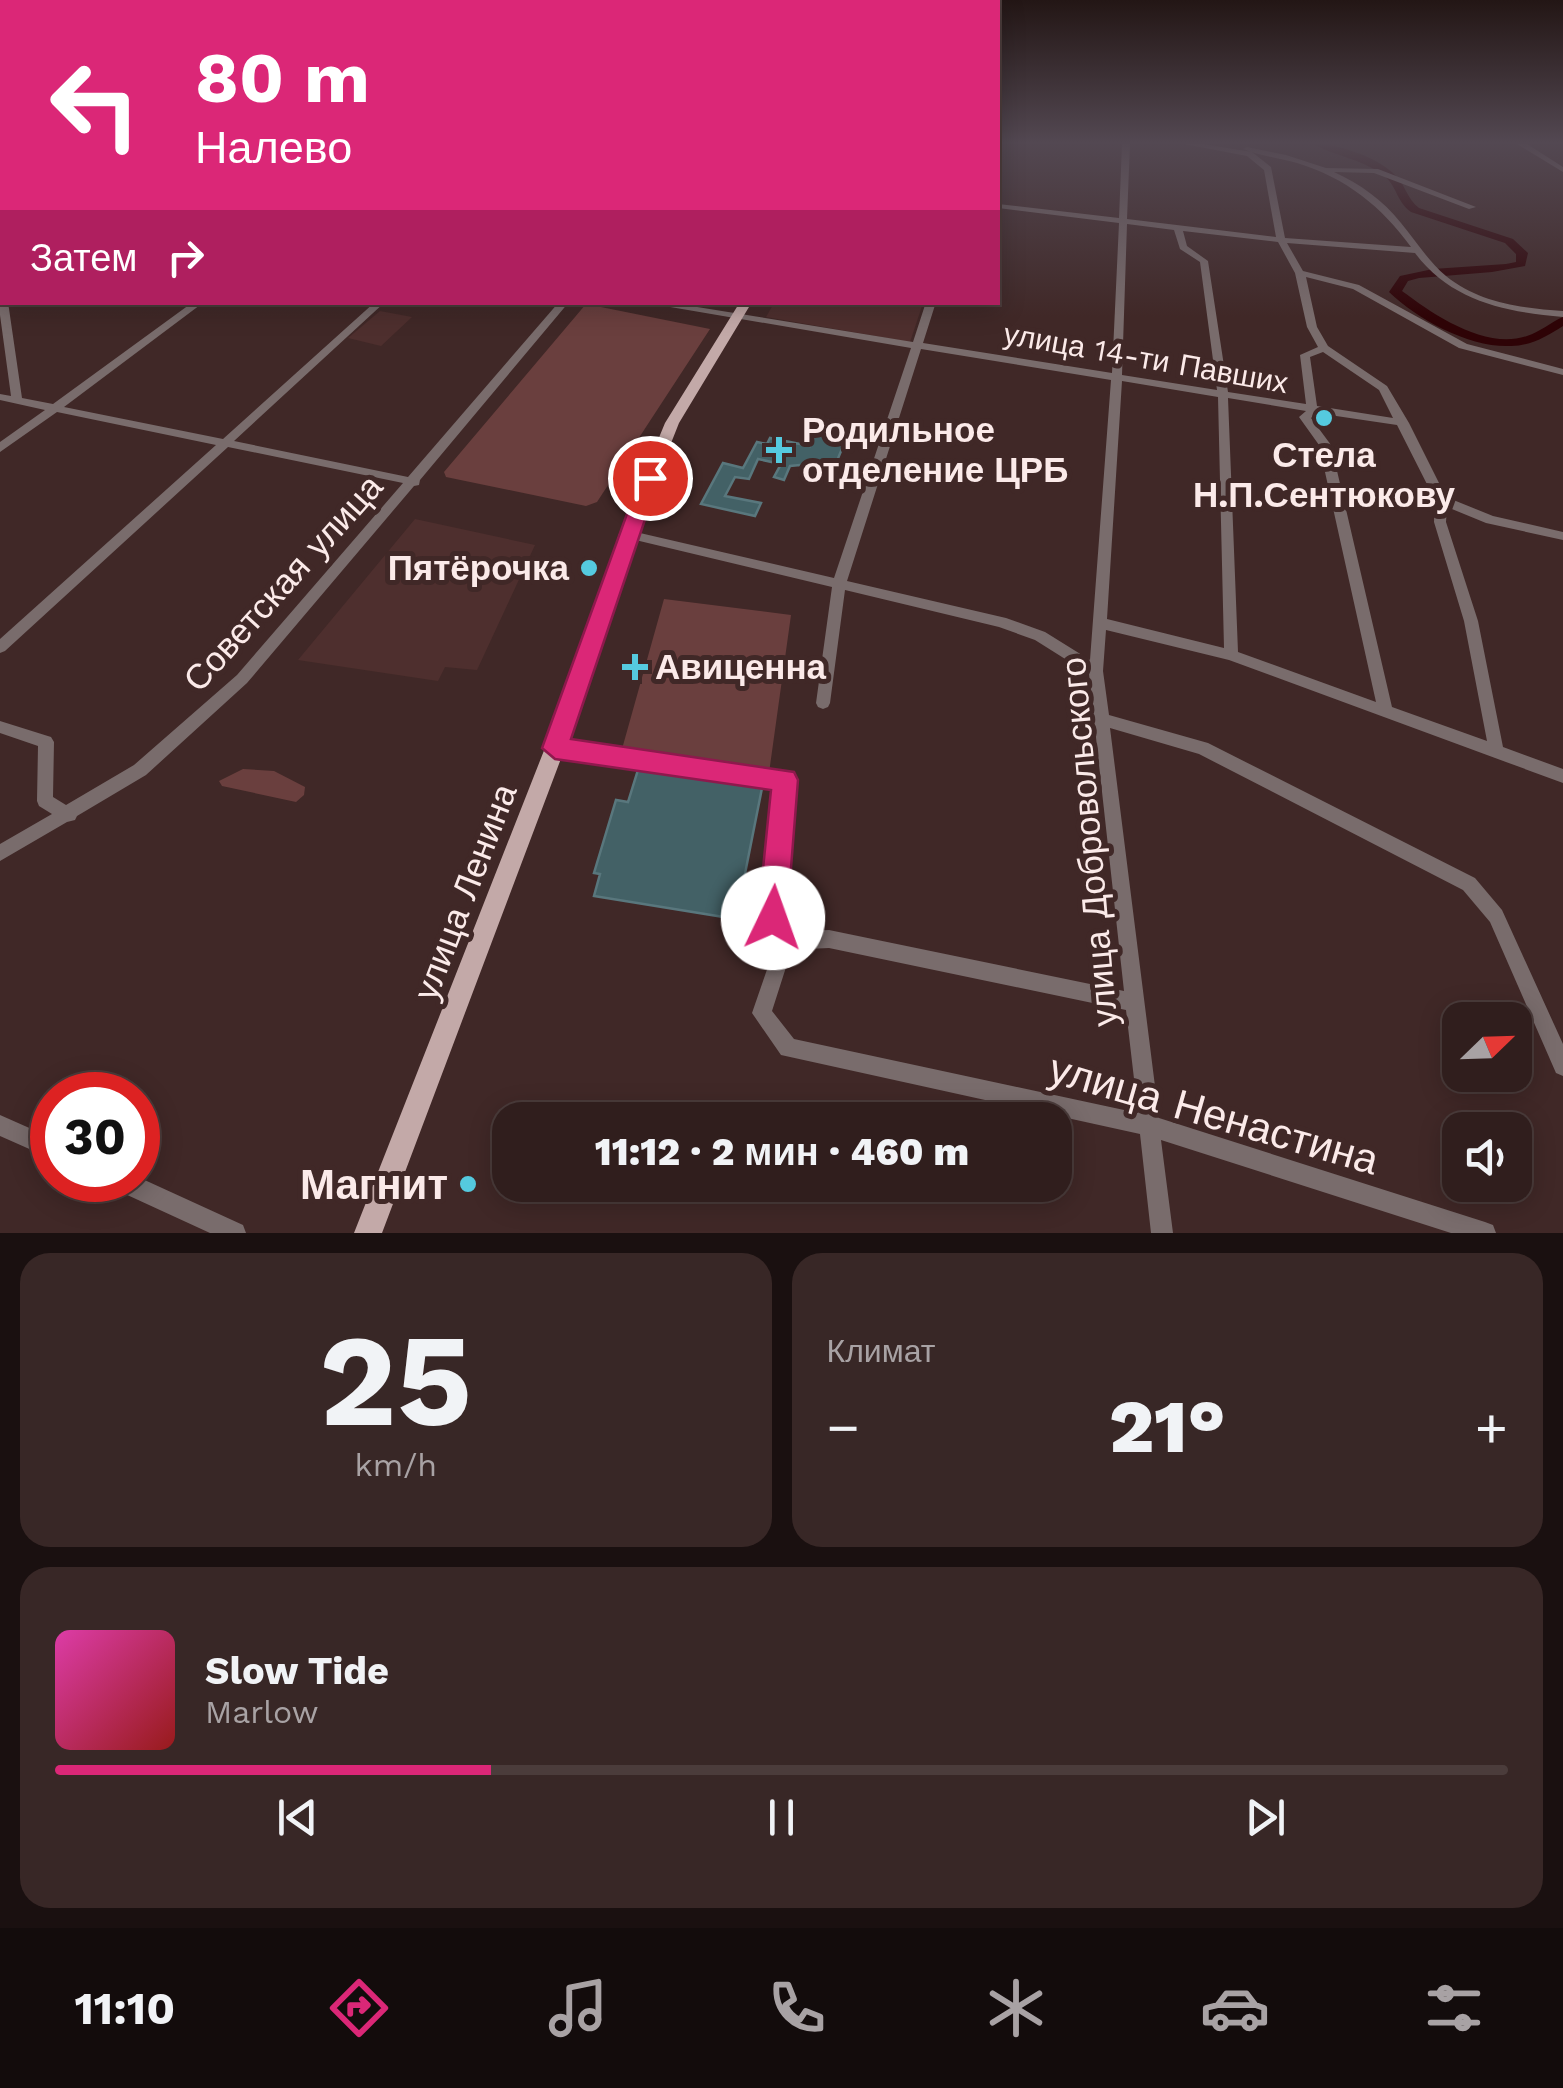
<!DOCTYPE html>
<html lang="ru">
<meta charset="utf-8">
<style>
:root{--surface:#301e1d;--page:#382726;--text:#f1f3f6;--muted:#a8a2a4;--line:#4b3c3b;--accent:#db2777}
body{margin:0;font-family:"Work Sans",sans-serif;background:var(--page);color:var(--text);height:100vh;display:flex;flex-direction:column;font-size:38px;white-space:nowrap}
*{box-sizing:border-box;margin:0}
p{font-size:32px;color:var(--muted)}
.icon{flex:none;width:55px;height:55px;fill:none;stroke:currentColor;stroke-width:2;stroke-linecap:round;stroke-linejoin:round}
.map{position:relative;height:1233px;overflow:hidden}
.details{display:flex;flex-direction:column;gap:20px;padding:20px;background:#1a1010;flex:1}
.details>*{flex:none}
.hud{position:absolute;left:0px;top:0px;width:1000px;height:305px;box-shadow:0 5px 25px #0003,0 0 0 2px var(--line);background:#db2777;color:#fff;overflow:hidden}
.needle{width:65px;rotate:67deg}
.fabs{position:absolute;left:1442px;top:1002px;display:grid;gap:20px}
.fabs a{display:grid;place-items:center;width:90px;height:90px;border-radius:20px;background:var(--surface);box-shadow:0 5px 25px #0003,0 0 0 2px var(--line);font-size:50px}
.speed{position:absolute;left:30px;top:1072px;display:flex;gap:20px;font-size:50px;font-weight:700;text-align:center}
.speed>*{display:grid;place-content:center;width:130px;height:130px;border-radius:50%;background:var(--surface);box-shadow:0 5px 25px #0003,0 0 0 2px var(--line);line-height:1}
.speed .limit{border:15px solid #d22;background:#fff;color:#111}
.pin{position:absolute;display:grid;place-items:center;width:85px;height:85px;color:#fff;margin:-42px;border:5px solid #fff;border-radius:50%;box-shadow:0 2px 10px #0007}
.me{position:absolute;width:110px;margin:-55px;rotate:3deg;stroke-linejoin:round;filter:drop-shadow(0 0 8px #0008)}
.turn{display:flex;align-items:center;gap:35px;height:210px;padding:0 30px;font-size:45px}
.turn .icon{width:130px;height:130px;stroke-width:2.5}
.turn b{display:block;font-size:70px;line-height:85px}
.then{display:flex;align-items:center;height:95px;padding:0 30px;background:#0003;gap:20px;font-size:38px}
.big{font-size:75px;font-weight:800;line-height:1.1}
.details .card{flex:1;display:flex;flex-direction:column;justify-content:center;gap:15px;min-width:0;padding:0 35px;border-radius:30px;background:var(--page)}
.details .dial{align-items:center;gap:0}
.dial b{font-size:130px;line-height:1}
.song{display:flex;align-items:center;gap:30px}
.cover{width:120px;height:120px;border-radius:15px;background:linear-gradient(135deg,hsl(320 70% 55%),hsl(0 70% 35%))}
.played{height:10px;border-radius:5px;background:linear-gradient(90deg,var(--accent) 30%,var(--line) 30%)}
.keys{display:flex;justify-content:space-around;direction:ltr}
.heat{display:flex;justify-content:space-between;align-items:center;font-size:55px;direction:ltr}
.details .tiles{flex:1;display:grid;gap:20px;grid-template-columns:1fr 1fr}
.card:last-child{grid-column:span 2}
.trip{position:absolute;left:492px;top:1102px;width:580px;height:100px;border-radius:30px;background:var(--surface);box-shadow:0 5px 25px #0003,0 0 0 2px var(--line);font-weight:800;line-height:100px;text-align:center}
.tabs{display:flex;height:160px;justify-content:space-around;align-items:center;background:#130c0c;color:var(--muted)}
.tabs .icon{width:70px;height:70px}
.tabs .current{color:var(--accent)}
.tabs b{font-size:45px;color:var(--text)}
.map>svg:first-child{display:block}
.built{fill:#4e2f2e}
.green{fill:#6a3f3e}
.lines{fill:none;stroke-linecap:round;stroke-linejoin:round}
.river{fill:#2e0306;fill-rule:evenodd}
.building{fill:#436166;stroke:#59777d;stroke-width:2.5}
.minor{fill:#796c6c;fill-rule:evenodd}
.major{fill:#c3a9a8;fill-rule:evenodd}
.route{fill:#db2777;stroke:#8e194d;stroke-width:2.5}
.poi-dot{fill:#55cadf;stroke:#402827;stroke-width:4}
.labels{text-anchor:middle;dominant-baseline:central;stroke-width:10;stroke-linejoin:round;paint-order:stroke}
.far-street-label{font-size:30px;fill:#fbeae9;stroke:#402827}
.poi-label{font-size:35px;font-weight:bold;fill:#fbeae9;stroke:#402827;text-anchor:start}
.street-label{font-size:35px;fill:#fbeae9;stroke:#402827}
.near-street-label{font-size:42px;fill:#fbeae9;stroke:#402827}
.near-poi-label{font-size:42px;font-weight:bold;fill:#fbeae9;stroke:#402827;text-anchor:end}
</style>
<div class="map">
<svg width="1563" height="1233" viewBox="0 0 1563 1233">
<rect width="100%" height="100%" fill="#402827"/>
<path class="built" d="M774,303h149l-13,39 -144,-25z
M380,311l32,6 -31,29 -33,-8z
M415,519l120,26 -58,125 -32,-3 -7,14 -140,-21z"/>
<path class="green" d="M586,304l124,25 -113,173 -11,4 -140,-29 -2,-5z
M664,599l127,16 -22,158 -147,-24z
M243,769l31,2 31,16 -1,8 -8,7 -74,-16 -3,-5z"/>
<g class="lines">
<path class="river" d="M1313,144c26,0 65,13 83,32 10,10 11,23 23,32l94,31 15,14 -3,13 -33,6 -73,6 -11,3 -6,10c32,24 83,59 125,45 13,-4 24,-14 36,-19v9c-16,10 -32,20 -52,20 -41,2 -93,-26 -122,-54l11,-16 33,-7 73,-5 10,-2v-8l-11,-11 -94,-31c-16,-12 -13,-26 -29,-38 -21,-15 -47,-18 -69,-30z"/>
</g>
<path class="building" d="M822,420l17,3 -4,8 13,3 -18,44 -16,-4 3,-6 -17,-3 -10,1 -6,14 -10,-3 7,-13 -23,-5 -9,20 -14,-2 -10,19 36,7 -6,13 -54,-12 22,-41 20,5 14,-26 10,2 3,-6 40,8z
M638,770l124,18 -26,131 -142,-23 6,-22 -6,-1 22,-73 12,2z"/>
<g class="lines">
<path class="minor" d="M1122,144h8l-3,75 149,18 -12,-67 -17,-14 -63,-12h19l49,8 19,15 14,71 126,9c-30,-41 -65,-69 -114,-84 -17,-5 -37,-7 -54,-14l4,-2 39,8 40,13 52,1 98,38 -7,2 -95,-36 -40,-1c26,12 49,28 67,51 15,18 27,38 45,53 33,27 76,32 117,35v6c-58,-5 -112,-16 -148,-64l-128,-10 16,28 56,14 108,59 96,25v6l-104,-27 -106,-59 -47,-12 11,50 11,19 59,40 22,37 37,74 47,19 70,16v8l-77,-17 -39,-16 -1,15 32,99 25,126 60,22v14l-334,-123 -123,-30 -3,41 6,44 99,28 267,135 27,32 61,134v32l-7,-3 -66,-151 -27,-32 -264,-136 -89,-26 49,390 326,104 8,3 3,8h-45l-290,-93 12,93h-22l-11,-99 -359,-79 -29,-42 20,-58 -9,-57 13,-112 -221,-31 -5,-2 -3,-5 3,-5 5,-2 236,34 2,5 -12,118 7,42 17,-9 24,-1 295,61 -35,-317 -54,-34 -36,-13 -154,-37 -15,113 -2,4 -5,2 -5,-2 -2,-4 16,-116 -205,-49 -6,-4 6,-4 207,48 77,-230 -270,-46h25l247,40 13,-40h10l-13,41 189,30 7,-150 -121,-15v-4l121,14zM1127,224l47,6 6,19 20,13 17,128 -95,-15zM1183,231l95,11 17,31 12,54 11,20 -18,8 6,49 -78,-12 -20,-131 -21,-15zM921,349l190,31 -21,280 -45,-28 -39,-14 -159,-37zM1323,352l56,38 14,28 -76,-12 -7,-49zM1122,381l96,16 6,251 -117,-29zM1228,398l78,13 -7,6 20,28 57,257 -138,-50zM1316,413l81,12 38,75 -1,22 30,99 23,120 -95,-34 -61,-262 -20,-27zM829,948l297,62 12,103 -344,-74 -22,-28 16,-50 19,-12z
M1517,144h10l36,23v5z
M0,195h2v6h-2z
M0,265l2,1v36h6l14,96 31,6 140,-102h11l-140,105 159,32 152,-137h10l-151,139 174,36 151,-175h10l-149,178 -1,5 -5,1 -167,197 -101,92 -69,41 -2,4 -8,2 -67,39v-17l52,-30 -13,-8 -2,-5 1,-55 -38,-13v-12l51,16 3,5 -1,55 13,8 68,-40 103,-90 166,-192 -175,-36 -223,204 -5,2v-14l216,-194 -159,-33 -57,40v-10l45,-32 -45,-10v-6l11,2 -11,-81z
M0,1115l52,23v21l-52,-23z
M138,1177l105,48 3,8h-36l-98,-45 -3,-8h29z"/>
<path class="major" d="M0,199h2v11h-2z
M740,302h12l-73,121 -44,111 -70,214 -183,485h-28l191,-485 74,-214 46,-111z"/>
</g>
<linearGradient id="sky" x2="0" y2="1"><stop stop-color="#231615"/><stop offset="0.45" stop-color="#534852"/><stop offset="1" stop-color="#534852" stop-opacity="0"/></linearGradient>
<rect width="1563" height="317" fill="url(#sky)"/>
<path class="route" d="M650,472l9,6 -88,261 223,33 4,8 -11,138 -4,10 -10,4 -11,-4 -4,-10 13,-128 -216,-31 -13,-11 98,-270z"/>
<g class="poi-dot">
<circle cx="1324" cy="418" r="10"/>
<path d="M774 435h10v10h10v10h-10v10h-10v-10h-10v-10h10z"/>
<circle cx="589" cy="568" r="10"/>
<path d="M630 652h10v10h10v10h-10v10h-10v-10h-10v-10h10z"/>
<circle cx="468" cy="1184" r="10"/>
</g>
<g class="labels">
<g class="far-street-label">
<text transform="translate(1146 358) rotate(10)">улица 14-ти Павших</text>
</g>
<g class="poi-label">
<text x="802" y="430">Родильное<tspan x="802" dy="40">отделение ЦРБ</tspan></text>
<text x="1324" y="455" text-anchor="middle">Стела<tspan x="1324" dy="40">Н.П.Сентюкову</tspan></text>
<text x="569" y="568" text-anchor="end">Пятёрочка</text>
<text x="655" y="667">Авиценна</text>
</g>
<g class="street-label">
<text transform="translate(283 583) rotate(-48)">Советская улица</text>
<text transform="translate(1089 842) rotate(-95)">улица Добровольского</text>
<text transform="translate(465 892) rotate(-69)">улица Ленина</text>
</g>
<g class="near-street-label">
<text transform="translate(1214 1114) rotate(16)">улица Ненастина</text>
</g>
<g class="near-poi-label">
<text x="448" y="1184">Магнит</text>
</g>
</g>
</svg>
<div class="fabs">
<a><svg class="needle" viewBox="-14 -14 28 28"><path d="M0-13l5 13h-10z" fill="#e53935"/><path d="M0 13l5-13h-10z" fill="#a8a2a4"/></svg></a>
<a><svg class="icon" aria-label="sound" viewBox="0 0 24 24"><path d="M4 9h4l5-4v14l-5-4H4zM17 9q2 3 0 6"/></svg></a>
</div>
<div class="speed"><div class="limit">30</div></div>
<div class="pin" style="left:650px;top:478px;background:#d93025"><svg class="icon" aria-label="arrive" viewBox="0 0 24 24"><path d="M6 21V4h12l-3 4 3 4H6"/></svg></div>
<svg class="me" style="left:773px;top:918px" viewBox="-20 -20 40 40"><circle r="19" fill="#fff"/><path d="M0-13L10 11 0 6-10 11z" fill="#db2777"/></svg>
<div class="trip">11:12 · 2 мин · 460 m</div>
<div class="hud">
<div class="turn"><svg class="icon" aria-label="left" viewBox="0 0 24 24"><path d="M17 20v-9H6M10 6l-5 5 5 5"/></svg><div><b>80 m</b>Налево</div></div>
<div class="then">Затем<svg class="icon" aria-label="right" viewBox="0 0 24 24"><path d="M7 20v-9h11M14 6l5 5-5 5"/></svg></div>
</div>
</div>
<section class="details">
<div class="tiles">
<div class="card dial"><b>25</b><p>km/h</p></div>
<div class="card"><p>Климат</p>
<div class="heat"><a>−</a><b class="big">21°</b><a>+</a></div>
</div>
<div class="card">
<div class="song"><i class="cover"></i><div><b>Slow Tide</b><p>Marlow</p></div></div>
<div class="played"></div>
<div class="keys"><svg class="icon" aria-label="previous" viewBox="0 0 24 24"><path d="M18 5L8 12l10 7zM5 5v14"/></svg><svg class="icon" aria-label="pause" viewBox="0 0 24 24"><path d="M8 5v14M16 5v14"/></svg><svg class="icon" aria-label="next" viewBox="0 0 24 24"><path d="M6 5l10 7-10 7zM19 5v14"/></svg></div>
</div>
</div>
</section>
<nav class="tabs">
<b>11:10</b>
<svg class="icon current" aria-label="directions" viewBox="0 0 24 24"><path d="M12 3l9 9-9 9-9-9zM9 14v-3h6M13 9l2 2-2 2"/></svg>
<svg class="icon" aria-label="music" viewBox="0 0 24 24"><path d="M9 18V5l10-2v13"/><circle cx="6" cy="18" r="3"/><circle cx="16" cy="16" r="3"/></svg>
<svg class="icon" aria-label="phone" viewBox="0 0 24 24"><path d="M5 4h4l2 5-3 2q2 4 5 5l2-3 5 2v4C11 20 4 13 5 4z"/></svg>
<svg class="icon" aria-label="climate" viewBox="0 0 24 24"><path d="M12 3v18M4 7l16 10M4 17L20 7"/></svg>
<svg class="icon" aria-label="car" viewBox="0 0 24 24"><path d="M5 17H2v-5l4-1 3-4h7l3 4 3 1v5h-3M9 17h6M6 11h13"/><circle cx="7" cy="17" r="2"/><circle cx="17" cy="17" r="2"/></svg>
<svg class="icon" aria-label="filters" viewBox="0 0 24 24"><path d="M4 7h16M4 17h16"/><circle cx="9" cy="7" r="2"/><circle cx="15" cy="17" r="2"/></svg>
</nav>
